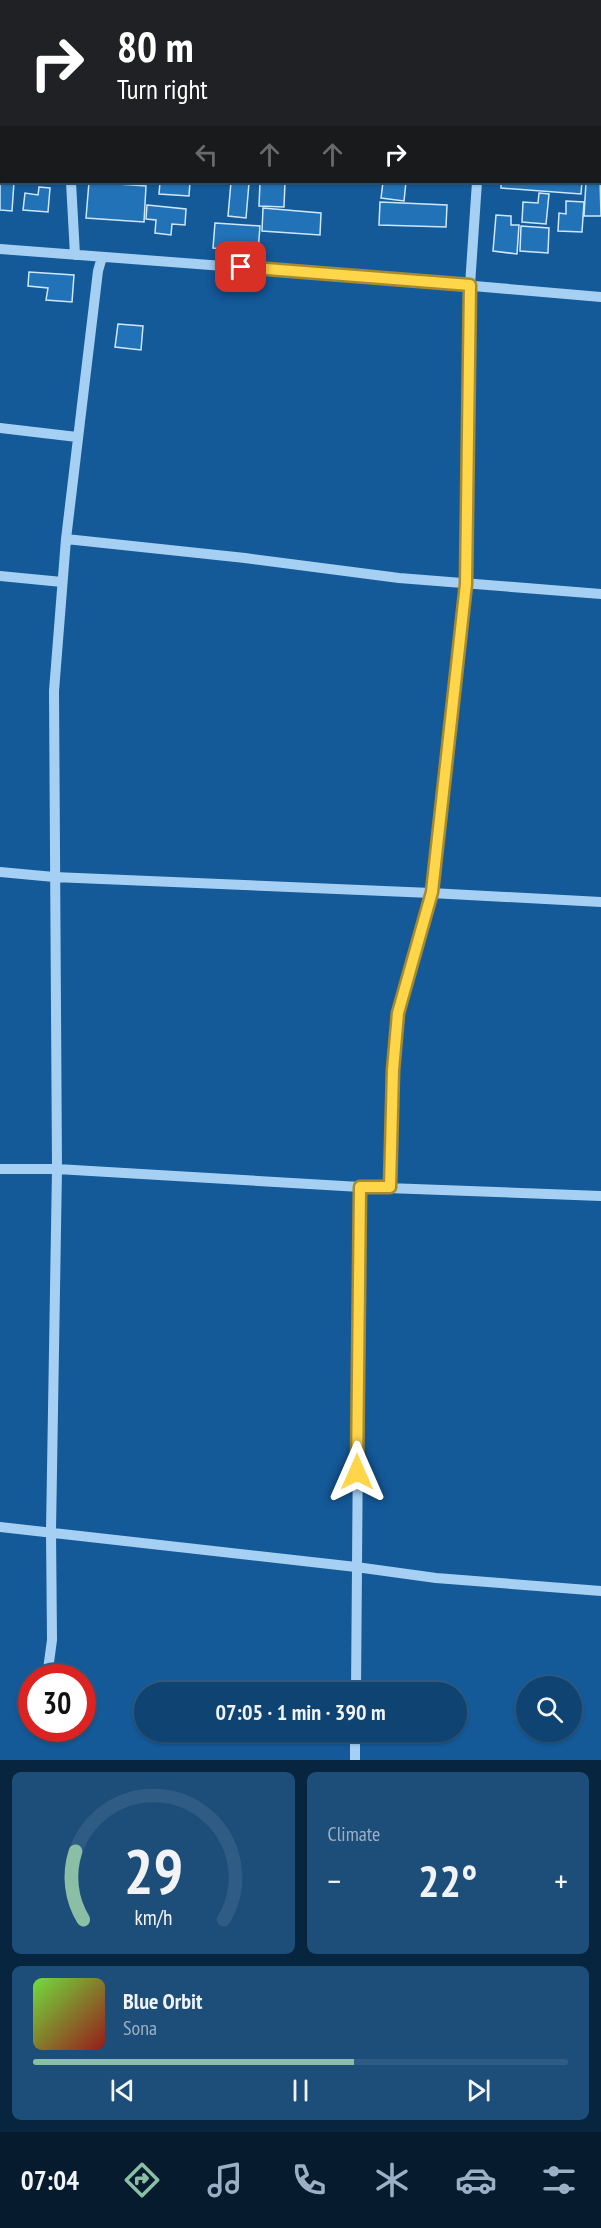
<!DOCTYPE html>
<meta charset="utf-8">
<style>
:root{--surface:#0f4372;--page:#1d4e7a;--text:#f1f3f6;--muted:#9bb0c4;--line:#2f5c84;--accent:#8abfa5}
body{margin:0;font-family:"PT Sans Narrow",sans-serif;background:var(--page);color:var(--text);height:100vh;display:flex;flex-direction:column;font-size:22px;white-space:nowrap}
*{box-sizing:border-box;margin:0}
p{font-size:20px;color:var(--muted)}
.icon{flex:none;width:33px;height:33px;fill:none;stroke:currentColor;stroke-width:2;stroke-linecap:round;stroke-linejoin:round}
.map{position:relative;height:1760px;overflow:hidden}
.panel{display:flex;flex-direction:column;gap:12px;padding:12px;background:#08253f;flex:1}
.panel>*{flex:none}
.banner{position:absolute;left:0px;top:0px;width:602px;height:183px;box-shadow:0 2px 4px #0004,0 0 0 2px var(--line);background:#202124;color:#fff;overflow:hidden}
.buttons{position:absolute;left:516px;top:1676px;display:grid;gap:12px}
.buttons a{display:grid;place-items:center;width:66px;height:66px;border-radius:50%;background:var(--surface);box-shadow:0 2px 4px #0004,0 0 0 2px var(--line);font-size:30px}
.speed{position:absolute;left:18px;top:1664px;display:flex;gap:12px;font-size:30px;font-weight:700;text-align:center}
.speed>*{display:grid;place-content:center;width:78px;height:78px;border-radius:50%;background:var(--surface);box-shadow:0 2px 4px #0004,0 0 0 2px var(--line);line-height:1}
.speed .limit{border:9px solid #d22;background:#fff;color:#111}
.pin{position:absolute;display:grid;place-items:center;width:51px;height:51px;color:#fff;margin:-26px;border-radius:12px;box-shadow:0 3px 9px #0006}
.me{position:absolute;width:66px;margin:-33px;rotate:0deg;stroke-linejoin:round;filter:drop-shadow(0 0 4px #0008)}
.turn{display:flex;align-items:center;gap:21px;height:126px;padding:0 18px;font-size:27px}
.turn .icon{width:78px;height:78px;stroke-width:2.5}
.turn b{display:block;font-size:42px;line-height:51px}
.lanes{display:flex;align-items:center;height:57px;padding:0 18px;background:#0003;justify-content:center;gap:30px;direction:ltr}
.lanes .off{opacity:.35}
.big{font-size:45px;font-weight:600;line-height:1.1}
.panel .widget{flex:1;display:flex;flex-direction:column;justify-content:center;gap:9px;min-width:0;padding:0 21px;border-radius:9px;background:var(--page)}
.panel .dial{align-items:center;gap:0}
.dial svg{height:156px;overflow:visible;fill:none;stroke:var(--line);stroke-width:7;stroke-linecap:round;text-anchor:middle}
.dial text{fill:var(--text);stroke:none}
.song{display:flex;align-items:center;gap:18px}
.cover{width:72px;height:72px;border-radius:9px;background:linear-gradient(135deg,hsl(100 70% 55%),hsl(0 70% 35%))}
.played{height:6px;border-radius:3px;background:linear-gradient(90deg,var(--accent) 60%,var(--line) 60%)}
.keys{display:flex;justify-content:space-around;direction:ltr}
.heat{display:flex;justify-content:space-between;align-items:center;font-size:33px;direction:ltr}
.panel .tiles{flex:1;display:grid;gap:12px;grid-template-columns:1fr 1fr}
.widget:last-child{grid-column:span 2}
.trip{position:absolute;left:134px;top:1682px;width:333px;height:60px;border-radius:30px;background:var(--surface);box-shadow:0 2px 4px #0004,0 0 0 2px var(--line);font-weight:600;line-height:60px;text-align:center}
.tab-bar{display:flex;height:96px;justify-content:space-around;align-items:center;background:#061b2e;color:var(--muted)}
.tab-bar .icon{width:42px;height:42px}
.tab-bar .current{color:var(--accent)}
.tab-bar b{font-size:27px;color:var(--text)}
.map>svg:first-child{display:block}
.building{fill:#2272b7;stroke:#cee7fd;stroke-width:1.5}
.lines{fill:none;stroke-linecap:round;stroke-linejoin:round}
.minor{stroke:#a6d0f3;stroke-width:10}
.route-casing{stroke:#a68a30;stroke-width:15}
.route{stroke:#ffd54a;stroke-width:10}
</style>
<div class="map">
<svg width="601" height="1760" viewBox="0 0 601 1760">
<rect width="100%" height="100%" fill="#145998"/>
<path class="building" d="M0,177l2,5h12l-2,29 -12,-1z
M600,178l1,38h-17l2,-34h14z
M89,182l57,4 -2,36 -58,-4z
M160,182h30l-1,14 -30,-2z
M231,182l18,1 -3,35 -18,-2z
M260,182h25l-1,25 -25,-1z
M383,182h23l-2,19 -23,-3z
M501,182h81l-1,12 -80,-6z
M39,187l11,1 -2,24 -25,-2 2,-17 13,2z
M539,193l10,1 -3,30 -24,-2 1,-20 15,1z
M566,201l18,1 -2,30 -24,-1 1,-18 7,1z
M380,202l67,3 -1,22 -67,-2z
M147,205l39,4 -1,16 -13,-1 -1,11 -16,-2 1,-13 -10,-1z
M263,208l58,5 -1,22 -58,-4z
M496,215l15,1v9h8l-2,29 -24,-3z
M215,223l45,3 -2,26 -45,-4z
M521,226l28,2 -1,25 -28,-2z
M29,272l45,3 -2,27 -26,-2 2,-12 -20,-2z
M118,324l25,2 -2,24 -26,-3z"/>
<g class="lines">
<path class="minor" d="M63,0v2
M489,2v-2
M71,182l4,73
M0,249l381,29 220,19
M0,428l77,9
M66,539l179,19 154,20 202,16
M0,576l62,6
M0,872l54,5 377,16 170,9
M0,1169h57l303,18 241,9
M390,1187l3,-117 5,-57 33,-120 35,-309 4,-299 7,-103
M0,1527l356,40 80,11 165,13
M47,1677l5,-37 -1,-109 6,-362 -3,-478 12,-152 32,-268 4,-14
M356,1692l4,-505
M355,1760v-29"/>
</g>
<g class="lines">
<g class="route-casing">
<path id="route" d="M241,267l229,18 -4,299 -34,308 -34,121 -5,57 -3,117h-30l-3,285"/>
</g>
<use href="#route" class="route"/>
</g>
</svg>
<div class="buttons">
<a><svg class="icon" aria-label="search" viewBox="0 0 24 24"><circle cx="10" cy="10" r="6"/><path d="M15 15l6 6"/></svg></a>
</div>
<div class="speed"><div class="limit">30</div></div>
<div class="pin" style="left:241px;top:267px;background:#d93025"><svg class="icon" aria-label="arrive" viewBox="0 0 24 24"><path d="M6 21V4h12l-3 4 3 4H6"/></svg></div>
<svg class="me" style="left:357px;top:1472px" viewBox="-20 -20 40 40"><path d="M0-17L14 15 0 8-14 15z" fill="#ffd54a" stroke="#fff" stroke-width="4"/></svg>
<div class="trip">07:05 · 1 min · 390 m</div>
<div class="banner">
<div class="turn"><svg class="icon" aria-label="right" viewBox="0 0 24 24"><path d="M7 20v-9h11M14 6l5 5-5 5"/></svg><div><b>80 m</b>Turn right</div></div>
<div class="lanes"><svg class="icon off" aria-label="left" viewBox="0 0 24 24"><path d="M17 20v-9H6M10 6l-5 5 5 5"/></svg><svg class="icon off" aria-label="ahead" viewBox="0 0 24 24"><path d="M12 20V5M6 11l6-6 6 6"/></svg><svg class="icon off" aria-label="ahead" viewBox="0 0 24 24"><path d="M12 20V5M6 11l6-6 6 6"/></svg><svg class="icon" aria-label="right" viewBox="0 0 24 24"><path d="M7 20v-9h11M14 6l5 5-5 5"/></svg></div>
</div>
</div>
<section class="panel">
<div class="tiles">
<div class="widget dial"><svg viewBox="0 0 100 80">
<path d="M14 69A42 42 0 1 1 86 69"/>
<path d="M14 69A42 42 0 0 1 10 34" stroke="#8abfa5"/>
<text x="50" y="56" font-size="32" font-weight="700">29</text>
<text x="50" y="72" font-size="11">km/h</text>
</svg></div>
<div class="widget"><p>Climate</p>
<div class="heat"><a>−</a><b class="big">22°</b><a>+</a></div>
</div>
<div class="widget">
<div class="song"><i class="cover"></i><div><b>Blue Orbit</b><p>Sona</p></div></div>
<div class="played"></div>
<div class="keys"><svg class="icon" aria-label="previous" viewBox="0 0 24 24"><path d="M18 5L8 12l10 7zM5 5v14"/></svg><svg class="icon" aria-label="pause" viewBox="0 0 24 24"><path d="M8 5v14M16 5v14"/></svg><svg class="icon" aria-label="next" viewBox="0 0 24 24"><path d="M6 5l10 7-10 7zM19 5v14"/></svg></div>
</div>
</div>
</section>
<nav class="tab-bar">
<b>07:04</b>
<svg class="icon current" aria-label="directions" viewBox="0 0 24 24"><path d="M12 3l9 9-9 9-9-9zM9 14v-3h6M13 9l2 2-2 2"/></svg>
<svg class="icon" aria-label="music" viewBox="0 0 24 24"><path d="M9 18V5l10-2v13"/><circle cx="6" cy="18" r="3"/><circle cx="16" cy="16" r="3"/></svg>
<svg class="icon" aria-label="phone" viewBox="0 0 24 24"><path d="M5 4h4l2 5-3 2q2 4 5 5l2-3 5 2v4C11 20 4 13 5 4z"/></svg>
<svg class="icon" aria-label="climate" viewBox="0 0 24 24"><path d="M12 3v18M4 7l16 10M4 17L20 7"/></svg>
<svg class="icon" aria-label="car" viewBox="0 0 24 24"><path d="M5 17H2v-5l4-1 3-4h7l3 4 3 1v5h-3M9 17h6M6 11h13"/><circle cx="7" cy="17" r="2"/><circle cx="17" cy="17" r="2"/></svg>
<svg class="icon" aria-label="filters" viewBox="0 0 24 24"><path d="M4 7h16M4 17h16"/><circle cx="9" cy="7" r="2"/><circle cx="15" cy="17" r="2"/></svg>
</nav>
